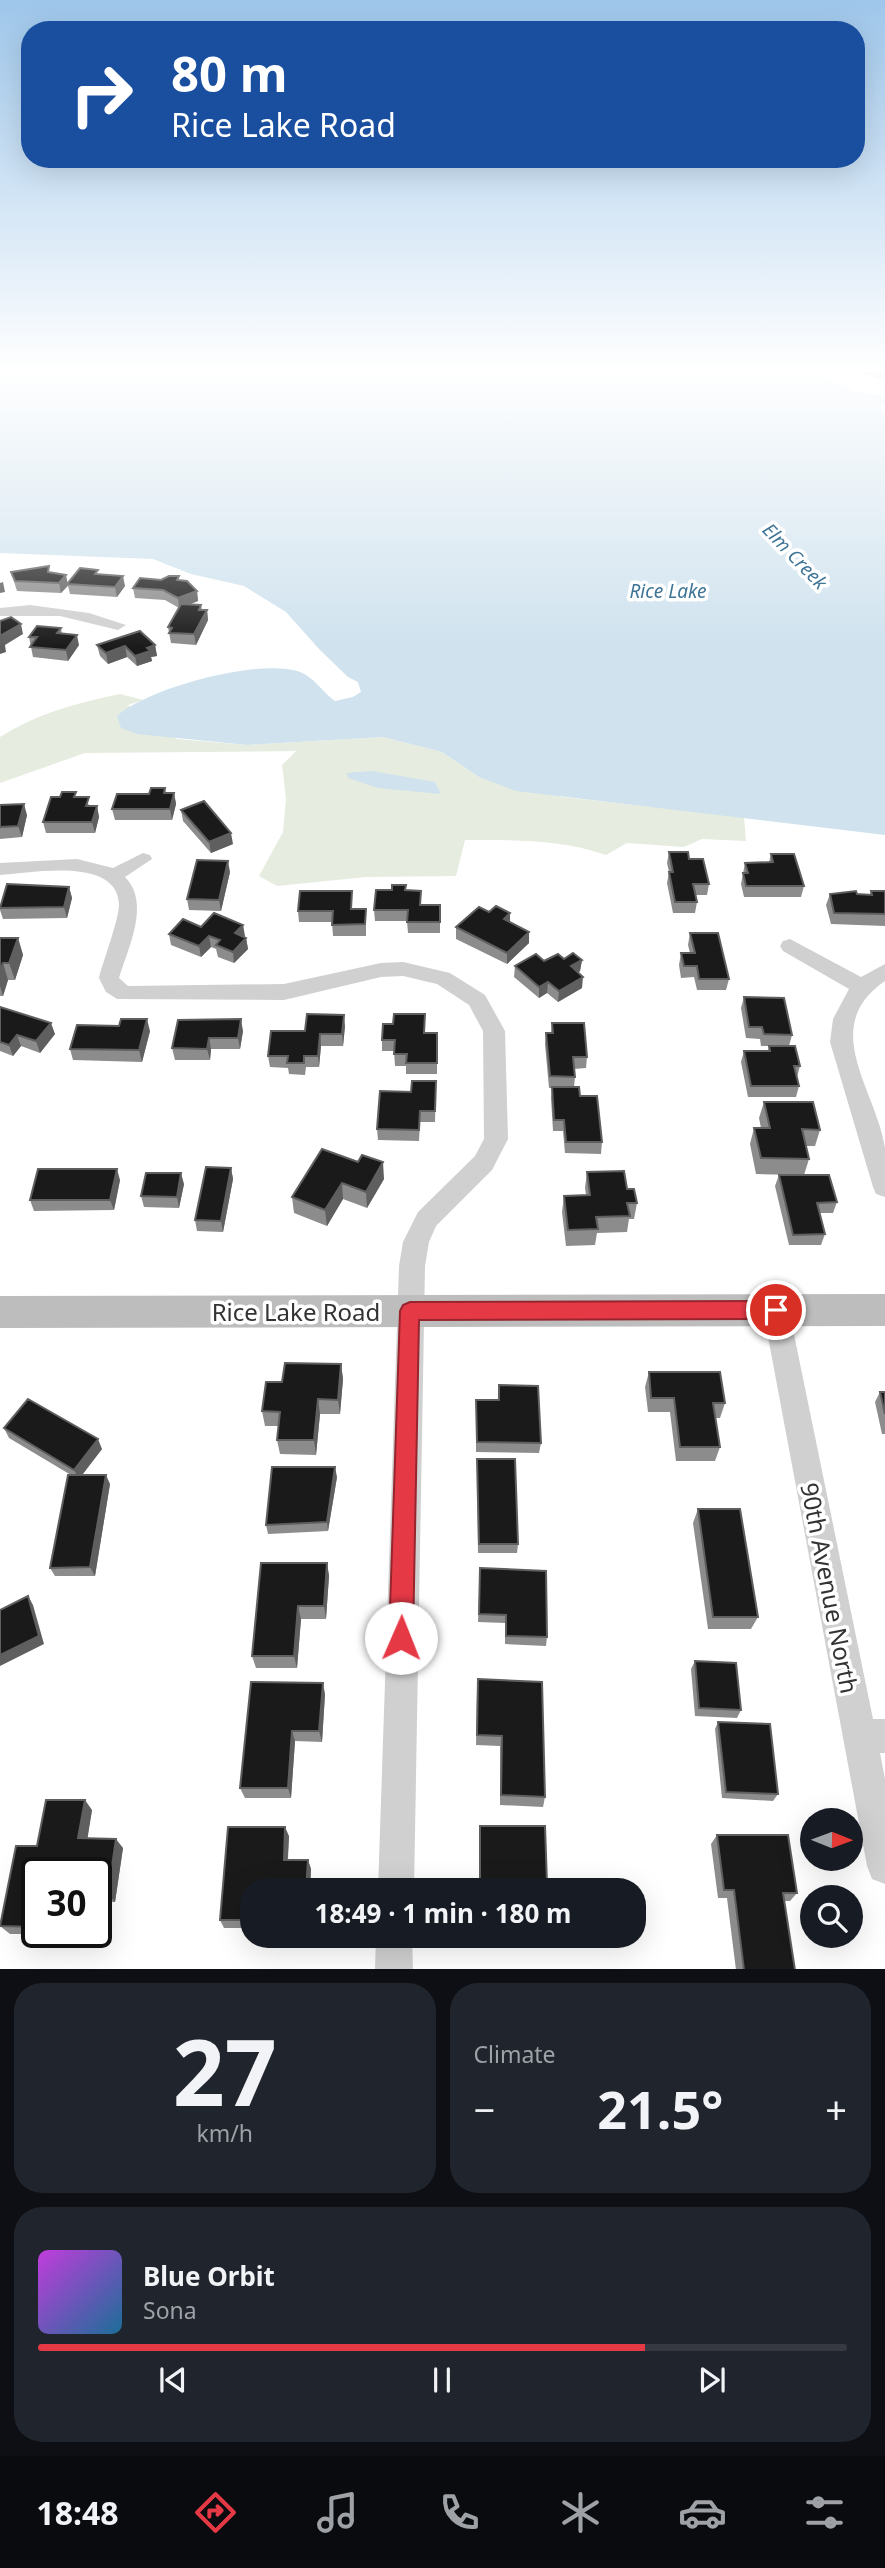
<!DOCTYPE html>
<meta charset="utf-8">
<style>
:root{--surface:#171b24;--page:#20242c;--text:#f1f3f6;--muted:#9ea1a6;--line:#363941;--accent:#e63946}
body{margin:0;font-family:"Noto Sans",sans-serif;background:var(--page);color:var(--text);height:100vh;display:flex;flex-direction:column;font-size:26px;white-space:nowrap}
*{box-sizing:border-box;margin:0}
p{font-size:23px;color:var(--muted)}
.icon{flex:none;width:38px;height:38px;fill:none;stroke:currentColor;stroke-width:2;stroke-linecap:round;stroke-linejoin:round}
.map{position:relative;height:1969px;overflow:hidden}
.drawer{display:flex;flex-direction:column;gap:14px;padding:14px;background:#0d0f14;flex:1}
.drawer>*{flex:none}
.top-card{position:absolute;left:21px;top:21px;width:844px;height:147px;border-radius:28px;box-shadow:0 7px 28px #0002;background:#1a4fa0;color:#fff;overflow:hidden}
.needle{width:46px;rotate:91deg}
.controls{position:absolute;left:800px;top:1808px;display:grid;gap:14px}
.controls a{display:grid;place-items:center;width:63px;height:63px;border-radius:50%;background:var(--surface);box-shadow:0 7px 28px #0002;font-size:35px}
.speed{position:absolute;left:21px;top:1857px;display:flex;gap:14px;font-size:35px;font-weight:700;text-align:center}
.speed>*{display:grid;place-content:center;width:91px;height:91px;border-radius:50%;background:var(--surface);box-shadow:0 7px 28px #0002;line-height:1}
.speed .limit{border:4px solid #111;border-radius:10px;background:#fff;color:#111}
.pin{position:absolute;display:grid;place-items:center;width:60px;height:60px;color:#fff;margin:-30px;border:4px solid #fff;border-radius:50%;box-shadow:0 2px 7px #0007}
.me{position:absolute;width:77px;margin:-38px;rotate:1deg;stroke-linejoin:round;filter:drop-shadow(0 0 5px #0008)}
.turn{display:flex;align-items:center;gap:24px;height:147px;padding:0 35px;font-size:32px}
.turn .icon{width:91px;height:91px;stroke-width:2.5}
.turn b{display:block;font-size:49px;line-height:60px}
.big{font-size:52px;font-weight:700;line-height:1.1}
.drawer .widget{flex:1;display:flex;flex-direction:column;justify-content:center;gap:10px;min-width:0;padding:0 24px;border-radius:28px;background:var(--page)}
.drawer .dial{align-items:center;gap:0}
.dial b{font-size:91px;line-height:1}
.song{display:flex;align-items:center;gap:21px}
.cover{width:84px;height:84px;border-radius:10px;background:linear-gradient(135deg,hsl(290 70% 55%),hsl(200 70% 35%))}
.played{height:7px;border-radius:4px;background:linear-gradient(90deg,var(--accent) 75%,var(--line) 75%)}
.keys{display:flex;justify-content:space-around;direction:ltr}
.heat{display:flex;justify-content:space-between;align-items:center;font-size:38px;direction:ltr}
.drawer .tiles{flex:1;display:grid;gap:14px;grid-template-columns:1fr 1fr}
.widget:last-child{grid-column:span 2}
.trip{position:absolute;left:240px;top:1878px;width:406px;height:70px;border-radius:28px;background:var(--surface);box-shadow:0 7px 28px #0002;font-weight:700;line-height:70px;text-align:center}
.dock{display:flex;height:112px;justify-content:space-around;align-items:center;background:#090b0e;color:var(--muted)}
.dock .icon{width:49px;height:49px}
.dock .active{color:var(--accent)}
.dock b{font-size:32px;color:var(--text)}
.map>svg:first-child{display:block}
.green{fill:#e6ecdf}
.water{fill:#cfe2ee}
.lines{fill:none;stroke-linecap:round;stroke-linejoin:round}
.street{fill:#d0d0d0;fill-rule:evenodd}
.secondary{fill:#bdbdbd;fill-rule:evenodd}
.wall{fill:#8c8c8c}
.shaded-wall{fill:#5f5f5f}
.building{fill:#1a1a1a;stroke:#5f5f5f;stroke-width:2}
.route{fill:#e63946;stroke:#96252e;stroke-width:2}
.labels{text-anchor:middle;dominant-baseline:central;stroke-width:7;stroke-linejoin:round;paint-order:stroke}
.far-water-label{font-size:19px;font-style:italic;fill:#3f7597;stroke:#fff}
.near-street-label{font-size:24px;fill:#333;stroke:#fff}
</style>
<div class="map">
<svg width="885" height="1970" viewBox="0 0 885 1970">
<rect width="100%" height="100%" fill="#fff"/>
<path class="green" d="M120,694l23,6 -15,5 49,34 70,6 136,-8 59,15 37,25 84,20 181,20 2,24 -44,-2 -18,8 -57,-4 -21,12c-46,-16 -92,-15 -141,-15l-9,36 -90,1 -89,9 -18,-10 24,-44 3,-33 -4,-34 14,-14 -211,2 -85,30v-46c38,-24 77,-34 120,-43z"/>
<path class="water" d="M0,372h817l38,20 30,4v7l-5,4 5,8v420l-369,-44 -37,-14 -37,-25 -59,-15 -136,8 -110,-11 -16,-6 -4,-12c31,-28 139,-57 180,-45 17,5 24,20 38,30l18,-4 8,-5 -3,-10 -10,-5 -28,-27 -34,-38 -42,-26 -53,-12 -38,-15 -153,-6z
M372,771l63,11 6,12 -63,-6 -30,-10 -1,-5z"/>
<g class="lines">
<path class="street" d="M30,605l59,8 37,12 -8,5 -58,-14h-60v-8z
M143,853l7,2 2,4 -27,18c26,26 3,71 -6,101l9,8 156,-2 97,-21 22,-1 47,11 35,22 20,36 3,108 -16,31 -56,56 -7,16 -4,24 -11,624h-36l21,-624 4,-24 15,-30 57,-56 9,-17 -1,-108 -14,-26 -32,-21 -34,-8 -22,1 -97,23 -167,-1 -11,-7 -7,-14c4,-17 20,-58 20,-74 -2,-48 -89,-31 -119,-29v-12l77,-4 36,9z
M790,939l71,38 24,-13v17c-67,46 -9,108 0,167 0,16 0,33 0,49l-9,-3 -3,-7 -43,-145 3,-23 16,-30 -66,-38 -3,-5 3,-5z
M776,1298l9,4 4,8 84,409h12v34h-5l5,26v105l-13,-5 -5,-13 -104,-556 4,-8z
M376,1936h36l1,34h-38z"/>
<path class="secondary" d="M885,1294v32l-885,2v-32z"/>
</g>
<path class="wall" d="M860,372h25v9z
M11,572l39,1 18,10 31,-9 26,12 -8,11 -47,-3 -2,-8 -7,7 -44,-2z
M180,580l17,11 1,10 -7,3 10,1 1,5h5l1,10 -12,25 -25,-2 -3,-16 11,-19 -14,-8 -30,-2 -2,-10z
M61,628l1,6 17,11 -11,16 -35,-4 -4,-20z
M97,645h58l2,11 -6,1 1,4 -15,5 -10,-9 -19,7 -8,-8z
M165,788l1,5h8l2,11 -4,16h-57l-3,-11z
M77,797l14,9h6l2,11 -4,16h-49l-3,-11z
M0,805l27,10 -5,22 -22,2z
M181,810l52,34 -22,9 -28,-32z
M669,852l20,7 20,25 -2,11h-11l1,7 -2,11h-22l-6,-30 2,-11 -2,-9z
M771,854l33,32 -3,11h-57l-3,-13 4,-21 24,-1z
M230,872l-9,39 -32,-1 -2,-11z
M69,887l3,11 -5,20 -64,1 -3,-9v-5z
M406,890l15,15h19v28h-32l-1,-12h-32l-1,-11z
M352,891v18h14v27h-33l-1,-14h-33l-1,-11z
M871,891h14v35l-54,-2 -5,-19 4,-11 40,1z
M489,912l21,1v9l19,21 -22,21 -51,-25v-12z
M243,925l1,12 2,1 2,11 -14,14 -16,-6 -2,-8 -5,-2 -10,10 -30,-12 -2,-11 32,-7z
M690,933l39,46 -3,11h-29l-3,-13 -13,1 -2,-13 2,-12h9l-2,-8z
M0,938h18l5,17 -8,25h-7l-5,16h-3z
M564,959l18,1 -2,11 -2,2 4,15 -24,14 -11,-9 -8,5 -25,-21 1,-11z
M744,997l48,38 -3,11 11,20 -3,11 2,9 -3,11h-48l-7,-35 3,-11h24l1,-5h19h-27l-1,-7 -14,-1 -5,-30z
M0,1007l55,27 -15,19 -19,-7 -8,10 -13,-5z
M178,1020l65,11 -3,18h-29l-1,11h-35l-3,-12z
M552,1023l35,34 -1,11 -12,1 1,8 -1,10 28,55 -1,12 -36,-1 -2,-22h-10l-2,-33 1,-10h-3l-4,-44 1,-11h5z
M345,1026l-2,20h-22l-2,21h-13l-1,8 -16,-1 -1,-6 -18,-1 -2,-11 37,-25z
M150,1031l-8,31 -69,-2 -3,-11z
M425,1033h12v41h-31v-8h-11l-1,-15h-12v-11z
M436,1081l-1,41h-15l-1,19 -41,-1 -1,-11 34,-37z
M764,1102l56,28 -5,16h-9l3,13 -5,16 33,27 -4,11h-14l6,21 -4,11h-32l-14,-59 4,-11h21l-44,-1 -6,-30 4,-16h7l-2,-10z
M322,1149l62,30 -17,29 -24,-9 -16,27 -33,-13 -2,-16z
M231,1168l2,11 -10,53 -26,-1 -2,-11z
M587,1172l40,17 10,14 -3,16h-5l-2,13 -30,1 -2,12 -29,1 -4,-34 2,-16 22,-1 -1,-7z
M120,1180l-6,30 -80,1 -4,-11z
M184,1184l-5,24 -35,-1 -3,-11z
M341,1364l2,15 -3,35h-20l-4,41 -36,-1 -3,-14 1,-14h-13l-3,-15 20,-29z
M649,1372l76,31 -5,15h-5l5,29 -5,14h-39l-6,-49h-22l-3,-25z
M499,1385l42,58 -2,10 -63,-1v-42l23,-10z
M880,1392h5v42h-3l-7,-32z
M4,1428l98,21 -20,26 28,9 -15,92h-40l-5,-8 21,-93 -62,-37z
M477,1459l41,85 -1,9h-39z
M337,1477l-9,54 -60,3 -2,-9z
M698,1509l60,108 -7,12h-43l-15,-106z
M327,1563l2,13 -3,43h-25l-4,49h-41l-4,-12z
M480,1568l67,69 -1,9 -41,-2v-21l-27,-1z
M695,1661l46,49 -4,8 -42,-2 -4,-47z
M477,1691l68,106 -2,10 -43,-2v-59l-24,-1z
M325,1694l-3,48 -27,-1 -4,57h-46l-5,-10z
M718,1722l60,72 -5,7 -51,-3 -7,-69z
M92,1810l-5,28 36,10 -8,54h-19v-30h-59v60h20l-1,2h-46l-10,-8 37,-80z
M480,1826l67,58 -2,6 -65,-1z
M717,1835l80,58 -7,8h-6l11,69h-59l-9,-72h-9l-7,-54z
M289,1836l-1,24h20l3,9 -1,21h-58v38h-28l-4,-8z
M498,1936h43l-2,5h-41z"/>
<path class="shaded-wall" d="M66,575l2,10 -7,8 -2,-10z
M123,576l2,10 -8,11 -2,-10z
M3,582l2,10 -5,1v-10z
M197,591l1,10 -19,7 -1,-10z
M207,610l1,10 -12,25 -2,-11z
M21,624l2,10 -18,11 1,7 -6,2v-18z
M77,635l2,10 -11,16 -2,-11z
M155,645l2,11 -6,1 1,4 -15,5 -2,-10 12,-8z
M125,646l2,11 -19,7 -2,-11z
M174,793l2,11 -4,16 -2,-11z
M24,804l3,11 -5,22 -4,-11z
M97,806l2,11 -4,16 -3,-11z
M231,833l2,11 -22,9 -2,-11z
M228,861l2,11 -9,39 -2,-11z
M69,887l3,11 -5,20 -3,-11z
M510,913v11l-6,-5z
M243,925l2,11 -8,8 -2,-11z
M529,932v11l-22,21v-11z
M209,936l2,11 -10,10 -2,-11z
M18,938l5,17 -8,25 -6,-17z
M246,938l2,11 -14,14 -1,-11z
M582,960l-2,11 -10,7 1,-12z
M3,963l5,17 -5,16 -3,-10v-14z
M583,977l-1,11 -24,14 1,-11z
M548,982l-1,11 -8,5v-11z
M344,1015l1,11 -2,20 -1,-12z
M147,1019l3,12 -8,31 -3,-12z
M241,1019l2,12 -3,18 -2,-11z
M51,1023l4,11 -15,19 -4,-12z
M320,1034l1,12 -2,21 -1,-11z
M17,1035l4,11 -8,10 -4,-11z
M209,1038l2,11 -1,11 -3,-11z
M383,1162l1,17 -17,29 -1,-16z
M231,1168l2,11 -10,53 -2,-11z
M117,1169l3,11 -6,30 -4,-10z
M181,1173l3,11 -5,24 -2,-11z
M342,1183l1,16 -16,27 -2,-16z
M341,1364l2,15 -3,35 -2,-14z
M318,1399l2,15 -4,41 -2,-15z
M98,1439l4,10 -23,30 -5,-9z
M335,1467l2,10 -9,54 -1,-9z
M106,1475l4,9 -15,92 -5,-9z
M327,1563l2,13 -3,43 -2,-13z
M28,1596l5,9 11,39 -44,22v-11z
M298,1606l3,13 -4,49 -3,-12z
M323,1683l2,11 -3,48 -3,-11z
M292,1731l3,10 -4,57 -3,-10z
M85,1800l7,10 -6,38 -8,-10z
M285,1827l4,9 -2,33 -3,-9z
M116,1839l7,9 -8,54 -7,-8z
M308,1860l3,9 -1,21h-4z"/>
<path class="building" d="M49,566l-1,6 18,3 -7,8 -44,-2 -4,-9z
M80,568l18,2 -3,4 28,2 -8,11 -48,-3z
M169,576h10l-2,4 10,1 10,10 -19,7 -15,-8 -30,-2 7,-10 21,2z
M181,604l20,1 -2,5h8l-13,24 -25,-1 3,-5 -4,-1z
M11,617l10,7 -21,12v-15z
M37,626l24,2 -4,5 20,2 -11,15 -36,-3 7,-10h-8z
M140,631l15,14 -8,3 3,3 -15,5 -10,-10 -19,7 -9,-8z
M151,788h14l-1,5h10l-4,16h-58l5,-15h32z
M62,792h14l-2,5h15l-3,9h11l-5,16h-49l8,-25h9z
M204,801l27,32 -22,9 -28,-32z
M24,804l-6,22 -18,1v-22z
M669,852h19l1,7h14l6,25h-16l4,18h-22l-6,-30h4z
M771,854h23l10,32h-58l-3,-13h5l-3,-10 28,-1z
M197,860l31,1 -9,39 -32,-1z
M7,884l62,3 -5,20 -64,1z
M392,885h14l-1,5 16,1 -1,14h20v17h-33l1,-12h-34l2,-20h16z
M300,891h52l-1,18h15l-1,15 -33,1 1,-14h-35z
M856,891l1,3 15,1 -1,-4h14v23l-51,-1 -4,-19z
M496,906l14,7 -6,6 25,13 -22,21 -51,-26 23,-20 10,5z
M214,913l29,12 -8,8 11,5 -13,14 -17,-7 4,-5 -11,-4 -10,10 -30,-12 14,-15 18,8z
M690,933h28l11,46h-30l-2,-13h-13l-3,-13h14z
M0,938h18l-9,25h-6l-3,9z
M573,953l9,7 -11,6 12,11 -24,14 -11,-9 -9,5 -24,-21 21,-12 8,7 14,-7 6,5z
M744,997l40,1 8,37 -28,-1 -2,-7h-13z
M0,1007l51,16 -15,18 -19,-6 -8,10 -9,-3z
M307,1014l37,1 -2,19h-22l-2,22h-14v7h-17l1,-7h-20l3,-25h34z
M394,1014h31l-1,19h13v30h-31l1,-9h-13l1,-14h-13l1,-16h10z
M121,1019h26l-8,31 -69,-1 7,-24 42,1z
M241,1019l-3,19h-29l-2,11 -35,-1 6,-28z
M552,1023h32l3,34h-14l2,20 -25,-1 -4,-43h7z
M769,1046h26l5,20h-6l5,20h-48l-7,-35h26z
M412,1081h24l-1,30h-15l-1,19 -42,-1 3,-38 31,1z
M552,1087h27l1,9h17l5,46h-36l-2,-22h-10z
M764,1102h49l7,28 -18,-1 7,30 -48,-1 -7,-30h16z
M322,1149l36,13 4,-7 21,7 -17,30 -24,-9 -17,27 -33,-13z
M206,1167l25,1 -10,53 -26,-1z
M38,1169h79l-7,31h-80z
M624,1171l3,18h7l3,14h-10l3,13 -34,1 2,12 -30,1 -4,-34 26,-1 -3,-23z
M146,1173h35l-4,24 -36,-1z
M779,1175h50l8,27 -20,1 8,31 -32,1z
M285,1363l56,1 -3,36 -20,-1 -4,41h-37l3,-28 -18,-1 4,-29h16z
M649,1372h71l5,31h-12l7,44h-40l-6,-49h-23z
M499,1385l39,1 3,57 -64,-1 -1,-42h23z
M880,1392h5v22z
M28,1399l70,40 -24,31 -70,-42z
M477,1459h38l3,85h-39z
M272,1467h63l-8,55 -61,3z
M68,1475h38l-16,92 -40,1z
M698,1509h42l18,108h-45z
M261,1563h66l-3,43h-26l-4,50h-42z
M480,1568l66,3 1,66 -41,-1v-21l-27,-1z
M28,1596l11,40 -39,19v-45z
M695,1661l41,2 5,47 -42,-2z
M478,1679l64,3 3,115 -44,-2 1,-59 -25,-1z
M251,1682l72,1 -4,48h-27l-4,57h-48z
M718,1722l52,2 8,70 -52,-2z
M46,1800h39l-7,38 38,1 -8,55h-12v-22h-59v55l-37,-1 16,-80h21z
M480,1826h65l2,58 -8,-1 1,7h-42v-10l-18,1z
M228,1827h57l-1,33h24l-2,30h-54v30h-32z
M717,1835h71l9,58h-14l12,77h-51l-10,-80h-10z"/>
<linearGradient id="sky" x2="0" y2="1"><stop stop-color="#9ec6ea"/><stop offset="0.57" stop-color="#fff"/><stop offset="1" stop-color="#fff" stop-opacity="0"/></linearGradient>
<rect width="885" height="648" fill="url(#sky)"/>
<path class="route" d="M776,1301l7,3 3,6 -3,6 -7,3 -357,1 -6,318 -3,9 -9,3 -8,-3 -4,-9 11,-327 3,-6 7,-3z"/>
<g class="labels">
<g class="far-water-label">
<text transform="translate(795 556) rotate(46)">Elm Creek</text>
<text x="668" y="591">Rice Lake</text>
</g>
<g class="near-street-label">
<text x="296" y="1311">Rice Lake Road</text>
<text transform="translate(830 1588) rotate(79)">90th Avenue North</text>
</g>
</g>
</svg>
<div class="controls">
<a><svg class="needle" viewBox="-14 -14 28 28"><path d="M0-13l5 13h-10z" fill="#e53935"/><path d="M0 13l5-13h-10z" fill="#9ea1a6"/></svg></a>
<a><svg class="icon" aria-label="search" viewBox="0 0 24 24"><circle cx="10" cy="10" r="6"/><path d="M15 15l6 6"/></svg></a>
</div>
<div class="speed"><div class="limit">30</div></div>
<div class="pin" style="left:776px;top:1310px;background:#d93025"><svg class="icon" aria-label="arrive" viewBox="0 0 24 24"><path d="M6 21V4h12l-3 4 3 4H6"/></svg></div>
<svg class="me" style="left:401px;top:1638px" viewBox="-20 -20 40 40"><circle r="19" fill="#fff"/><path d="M0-13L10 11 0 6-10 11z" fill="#e63946"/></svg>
<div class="trip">18:49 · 1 min · 180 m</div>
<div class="top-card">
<div class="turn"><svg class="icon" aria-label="right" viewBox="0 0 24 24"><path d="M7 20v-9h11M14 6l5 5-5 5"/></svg><div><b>80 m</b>Rice Lake Road</div></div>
</div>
</div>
<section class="drawer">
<div class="tiles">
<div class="widget dial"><b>27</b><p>km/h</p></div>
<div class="widget"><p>Climate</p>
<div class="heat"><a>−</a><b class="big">21.5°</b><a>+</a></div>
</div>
<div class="widget">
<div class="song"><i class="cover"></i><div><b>Blue Orbit</b><p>Sona</p></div></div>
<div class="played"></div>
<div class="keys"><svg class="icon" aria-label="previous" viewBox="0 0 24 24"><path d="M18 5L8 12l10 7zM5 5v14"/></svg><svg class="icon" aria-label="pause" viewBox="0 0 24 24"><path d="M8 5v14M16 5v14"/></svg><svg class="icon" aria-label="next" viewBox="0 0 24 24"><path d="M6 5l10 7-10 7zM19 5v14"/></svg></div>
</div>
</div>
</section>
<nav class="dock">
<b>18:48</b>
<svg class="icon active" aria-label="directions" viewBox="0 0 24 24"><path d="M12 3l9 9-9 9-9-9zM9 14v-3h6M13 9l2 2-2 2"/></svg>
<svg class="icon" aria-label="music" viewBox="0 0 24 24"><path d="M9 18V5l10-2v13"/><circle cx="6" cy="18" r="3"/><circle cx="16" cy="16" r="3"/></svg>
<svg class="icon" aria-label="phone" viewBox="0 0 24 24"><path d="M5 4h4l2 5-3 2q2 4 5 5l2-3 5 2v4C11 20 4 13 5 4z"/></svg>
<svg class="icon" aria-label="climate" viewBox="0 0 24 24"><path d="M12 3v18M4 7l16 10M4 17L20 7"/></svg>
<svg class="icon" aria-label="car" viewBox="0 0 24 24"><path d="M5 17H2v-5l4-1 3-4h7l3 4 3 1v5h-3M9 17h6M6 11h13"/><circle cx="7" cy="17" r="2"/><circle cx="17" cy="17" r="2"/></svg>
<svg class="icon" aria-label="filters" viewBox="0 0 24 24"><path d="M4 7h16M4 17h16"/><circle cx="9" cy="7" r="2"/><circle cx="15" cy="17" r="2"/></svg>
</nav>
